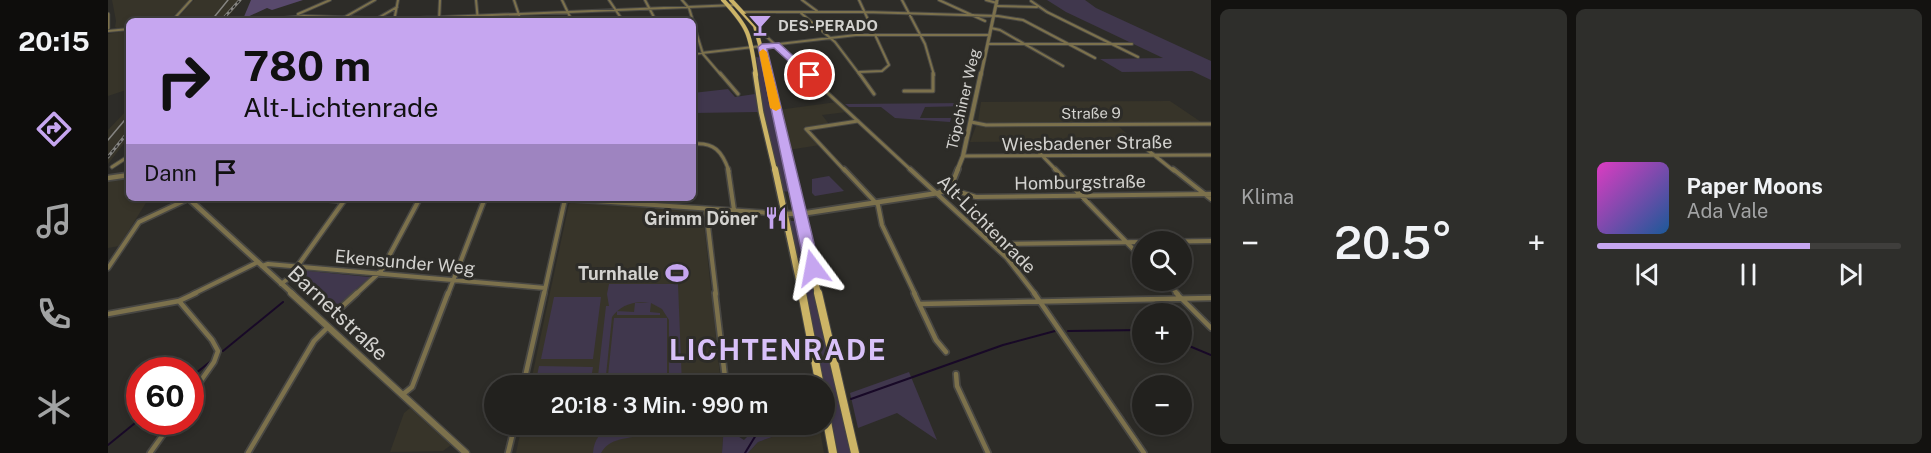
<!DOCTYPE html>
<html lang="de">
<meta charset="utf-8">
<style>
:root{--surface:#22211e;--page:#2e2e2b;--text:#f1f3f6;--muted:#a2a3a4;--line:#3f3e3c;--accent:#c6a6f0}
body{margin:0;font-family:"Public Sans",sans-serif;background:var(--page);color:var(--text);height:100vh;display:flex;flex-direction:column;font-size:22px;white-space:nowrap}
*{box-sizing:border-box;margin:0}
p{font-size:20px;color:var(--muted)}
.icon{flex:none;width:33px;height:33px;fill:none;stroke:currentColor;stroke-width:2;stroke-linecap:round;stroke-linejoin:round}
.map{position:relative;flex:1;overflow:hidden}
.side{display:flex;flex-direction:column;gap:9px;padding:9px;background:#131210;width:720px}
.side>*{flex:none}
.banner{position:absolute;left:18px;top:18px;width:570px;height:183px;border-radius:9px;box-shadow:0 3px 9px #0003,0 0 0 2px var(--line);background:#c6a6f0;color:#111;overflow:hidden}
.controls{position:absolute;left:1024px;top:231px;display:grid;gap:12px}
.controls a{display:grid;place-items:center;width:60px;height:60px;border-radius:50%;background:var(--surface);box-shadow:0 3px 9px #0003,0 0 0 2px var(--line);font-size:30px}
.speed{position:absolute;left:18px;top:357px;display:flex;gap:12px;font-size:30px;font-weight:700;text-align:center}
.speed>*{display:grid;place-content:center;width:78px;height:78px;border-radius:50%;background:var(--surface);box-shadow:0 3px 9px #0003,0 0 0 2px var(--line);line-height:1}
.speed .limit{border:9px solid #d22;background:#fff;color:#111}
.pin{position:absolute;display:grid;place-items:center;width:51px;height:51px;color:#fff;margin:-26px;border:3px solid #fff;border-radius:50%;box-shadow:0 2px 6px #0007}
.me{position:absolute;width:66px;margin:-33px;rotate:347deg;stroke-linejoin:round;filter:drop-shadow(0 0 4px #0008)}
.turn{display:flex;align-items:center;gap:21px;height:126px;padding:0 18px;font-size:27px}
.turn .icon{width:78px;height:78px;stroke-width:2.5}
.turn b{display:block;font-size:42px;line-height:51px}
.then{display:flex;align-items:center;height:57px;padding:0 18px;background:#0003;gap:12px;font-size:22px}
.big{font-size:45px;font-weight:600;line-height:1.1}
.side .tile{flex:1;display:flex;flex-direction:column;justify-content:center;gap:9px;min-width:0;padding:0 21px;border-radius:9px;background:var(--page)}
.song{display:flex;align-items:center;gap:18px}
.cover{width:72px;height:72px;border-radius:9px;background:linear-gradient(135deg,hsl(310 70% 55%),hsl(210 70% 35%))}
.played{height:6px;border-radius:3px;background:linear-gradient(90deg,var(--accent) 70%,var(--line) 70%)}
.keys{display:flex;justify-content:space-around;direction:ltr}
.heat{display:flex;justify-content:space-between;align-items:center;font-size:33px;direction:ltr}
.side .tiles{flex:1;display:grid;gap:9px;grid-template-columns:repeat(2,1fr)}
.trip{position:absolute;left:376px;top:375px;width:351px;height:60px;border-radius:30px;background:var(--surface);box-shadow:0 3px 9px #0003,0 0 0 2px var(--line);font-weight:600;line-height:60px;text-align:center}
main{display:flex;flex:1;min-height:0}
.menu{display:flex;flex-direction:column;width:108px;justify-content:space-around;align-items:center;background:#0e0d0c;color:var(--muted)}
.menu .icon{width:42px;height:42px}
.menu .on{color:var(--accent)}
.menu b{font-size:27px;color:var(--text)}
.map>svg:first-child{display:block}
.built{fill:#373429}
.green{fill:#40374d}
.forest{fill:#58496c}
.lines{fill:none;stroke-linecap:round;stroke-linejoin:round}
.stream{stroke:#180927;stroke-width:2}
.minor-far3-casing{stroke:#484743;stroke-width:4}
.minor-far2-casing{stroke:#484743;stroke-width:5}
.minor-far1-casing{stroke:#484743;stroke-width:7}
.minor-casing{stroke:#484743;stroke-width:8}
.tertiary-far3-casing{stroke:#484743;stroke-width:4.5}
.tertiary-far2-casing{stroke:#484743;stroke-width:6}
.tertiary-far1-casing{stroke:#484743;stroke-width:8}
.tertiary-casing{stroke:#484743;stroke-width:9}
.primary-far3-casing{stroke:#484743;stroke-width:5}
.primary-far2-casing{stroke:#484743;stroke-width:7}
.primary-far1-casing{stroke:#484743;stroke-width:9}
.primary-casing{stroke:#484743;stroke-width:10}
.minor-far3{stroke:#7c714c;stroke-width:2}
.minor-far2{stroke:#7c714c;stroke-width:3}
.minor-far1{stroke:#7c714c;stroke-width:4}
.minor{stroke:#7c714c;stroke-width:4.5}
.tertiary-far3{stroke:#7c714c;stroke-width:3}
.tertiary-far2{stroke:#7c714c;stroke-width:4}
.tertiary-far1{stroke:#7c714c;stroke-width:4.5}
.tertiary{stroke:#7c714c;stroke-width:6}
.primary-far3{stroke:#ccb466;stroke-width:4}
.primary-far2{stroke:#ccb466;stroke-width:4.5}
.primary-far1{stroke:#ccb466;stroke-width:6}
.primary{stroke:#ccb466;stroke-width:8}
.tram{stroke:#858481;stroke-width:1.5}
.rail-casing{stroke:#858481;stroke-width:3}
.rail{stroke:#2d2c28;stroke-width:1.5;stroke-dasharray:3;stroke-linecap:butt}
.route{fill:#c6a6f0;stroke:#816c9c;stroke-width:1.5}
.slow{fill:#f59e0b}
.labels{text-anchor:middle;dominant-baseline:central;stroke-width:6;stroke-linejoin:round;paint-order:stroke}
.far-poi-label{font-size:15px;font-weight:bold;fill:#d3d2cf;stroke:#2d2c28;text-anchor:start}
.far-street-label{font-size:15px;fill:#d3d2cf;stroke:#2d2c28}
.street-label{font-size:18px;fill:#d3d2cf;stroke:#2d2c28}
.poi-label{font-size:18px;font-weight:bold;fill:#d3d2cf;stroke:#2d2c28;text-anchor:end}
.near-street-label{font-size:21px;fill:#d3d2cf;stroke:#2d2c28}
.near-district-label{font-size:28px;font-weight:bold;letter-spacing:1.5px;fill:#d9c1f9;stroke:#2d2c28}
</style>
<main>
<nav class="menu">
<b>20:15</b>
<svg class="icon on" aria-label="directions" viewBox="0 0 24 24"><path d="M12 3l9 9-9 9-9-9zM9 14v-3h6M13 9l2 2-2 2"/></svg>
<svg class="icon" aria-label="music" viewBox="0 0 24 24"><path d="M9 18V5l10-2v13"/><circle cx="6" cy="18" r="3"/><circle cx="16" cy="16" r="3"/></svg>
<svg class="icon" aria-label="phone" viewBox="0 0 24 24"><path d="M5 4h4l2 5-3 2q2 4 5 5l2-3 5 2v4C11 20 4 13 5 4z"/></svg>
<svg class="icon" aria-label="climate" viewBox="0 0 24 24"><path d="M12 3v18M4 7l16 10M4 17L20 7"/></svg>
</nav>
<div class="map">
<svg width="1103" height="453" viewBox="0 0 1103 453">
<rect width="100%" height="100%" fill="#2d2c28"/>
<path class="built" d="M4,0h77l-20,21h-40v7l-11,1 -3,-2 1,-6z
M86,0h48l-17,21h-50z
M21,30v59l-21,7v-62z
M1062,101l31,21 -208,2 -15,-3 3,-19z
M729,102l10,10 -25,3 7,9 -25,3 16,18 -32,5 -10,-40z
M21,108v29l-21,27v-34z
M1009,125l17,15 -164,2 6,-16h4z
M21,179v19h20l-30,48 -11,2v-66z
M464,202l128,9 3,3 18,171 -191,1 39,-182z
M662,377l41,1 1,7h-41z
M302,408l23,21 18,16 -8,6 -53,1 14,-39z
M414,425h202l-2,28h-206z
M698,425h13l5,28h-76l10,-11z"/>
<path class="green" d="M939,0h38l11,8 115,53v19l-19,-9 -70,1 -22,-13 63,-1 -97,-46z
M648,57l6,1 30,133 -2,1 -8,-1 -18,-80z
M620,89l7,8 20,-3 3,18 -65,1v-20z
M861,103l-1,3 -43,1 -5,11h31l-1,4 -55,-4 -14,-11h-32l-4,-3z
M721,176l15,15 -29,5 -3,-3v-14z
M682,221h9l52,232h-13z
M191,270l70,7v1l-39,34 -37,-33z
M501,284h69l4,101h-13v-65l-7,-11 -11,-6 -1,9 10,1v2h-43v-4l17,1 1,-9h14c-14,-3 -29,2 -37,14l-7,68h-8l9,-79h3l-2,-12z
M446,297h47l-8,62h-52z
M506,318h53v67h-60z
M431,366l54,1 -3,18h-55z
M801,372l28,68 -40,-27 -39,15 -8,-35z
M505,425h23l13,7c-16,9 -37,2 -48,21h-8c1,-14 8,-22 20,-28z
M616,425h11l1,10 8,5c19,-20 35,-16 62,-15l-48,17 -10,11h-26z"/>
<path class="forest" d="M143,0h52l-31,10 -5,-2 -24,11z"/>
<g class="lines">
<path class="stream" d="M960,331l75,-1
M1074,343l29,12
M115,351l60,-49
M82,378l21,-17
M743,399l152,-54 52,-14
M0,445l32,-26
M637,453l11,-18 25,-11"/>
<g class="minor-far3-casing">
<path id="minor-far3" d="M368,0l2,21
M406,0l7,21
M454,0l10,21
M501,0l14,21
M537,0l11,21
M574,0l7,8 4,13
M694,0l15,11
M751,0l30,65 -7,6 -23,1
M794,0l23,44 9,31
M831,0l46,21
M878,0l11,3
M923,1l16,11 91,45
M888,6l41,1
M635,12h122l133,4 25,4 72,38
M693,13l34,29 25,33
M190,14l32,-14
M64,21l19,-21
M146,21l50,-5 92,3 340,-14
M230,21l37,-21
M265,21l24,-14
M286,21l4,-21
M331,21l1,-21
M585,22l10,32 18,21
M647,26l53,49
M883,28l9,2 63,36
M0,31l21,-2
M880,44h144
M585,54l163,-19h134"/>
</g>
<g class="minor-far2-casing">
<path id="minor-far2" d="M612,73l18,21
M698,73l106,98
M751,73l15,21
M796,91h29v-18
M863,122l15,3 225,-1
M1026,139l40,32
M921,142l28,29
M585,144c21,-2 29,7 36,27
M855,156l248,-1
M4,167l17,-11
M737,171l-39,-42 52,-8"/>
</g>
<g class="minor-far1-casing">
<path id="minor-far1" d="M620,169l6,41
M736,169l34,36 4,20 33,69
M802,169l97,89 28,36
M947,169l88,90
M1065,169l38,30
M842,189l26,8 235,-3
M206,198l29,3
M444,198l233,16
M598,209l10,85
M1038,242l65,-1
M885,244l150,-2
M154,266l6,-2 277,24
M0,268l31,-46 51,-24
M1056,280l14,14
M173,284l8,-6 57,-80
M85,294l65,-32
M248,294l25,-23 39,-73
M340,294l37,-96
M436,294l21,-95"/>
</g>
<g class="minor-casing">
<path id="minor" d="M607,293l11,93
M806,293l22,47 10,12
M926,293l110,160
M1068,293l35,35
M71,301l33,39 6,11 -4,11 -24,34
M811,304l292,-6
M0,314l71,-13 17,-8
M226,314l23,-21
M848,374l1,12 31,67
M415,386l21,-93
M294,395l10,-8 36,-94
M42,453l22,-31
M140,453l66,-112 14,-14
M400,453l7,-29"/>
</g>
<g class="tertiary-far3-casing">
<path id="tertiary-far3" d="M0,14v14
M873,75l16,-75"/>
</g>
<g class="tertiary-far2-casing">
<path id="tertiary-far2" d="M849,171l6,-15 18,-83"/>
</g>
<g class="tertiary-far1-casing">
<path id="tertiary-far1" d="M0,178l21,-3
M80,198l105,96
M677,214l22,-1 131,-20 12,-4 8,-20"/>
</g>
<g class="tertiary-casing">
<path id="tertiary" d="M183,293l175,160"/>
</g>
<g class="primary-far3-casing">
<path id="primary-far3" d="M615,0c28,30 27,36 33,75
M623,0l24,26 13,49"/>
</g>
<g class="primary-far2-casing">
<path id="primary-far2" d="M647,73l6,39 14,59
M660,73l22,98"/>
</g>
<g class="primary-far1-casing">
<path id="primary-far1" d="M667,169l27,125
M682,169l28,125
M688,266l20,17"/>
</g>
<g class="primary-casing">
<path id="primary" d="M694,293l18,93
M710,293l37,160
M717,411l8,42"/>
</g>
<use href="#minor-far3" class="minor-far3"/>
<use href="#minor-far2" class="minor-far2"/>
<use href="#minor-far1" class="minor-far1"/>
<use href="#minor" class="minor"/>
<use href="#tertiary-far3" class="tertiary-far3"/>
<use href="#tertiary-far2" class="tertiary-far2"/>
<use href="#tertiary-far1" class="tertiary-far1"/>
<use href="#tertiary" class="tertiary"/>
<use href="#primary-far3" class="primary-far3"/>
<use href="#primary-far2" class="primary-far2"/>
<use href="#primary-far1" class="primary-far1"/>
<use href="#primary" class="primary"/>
<path class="tram" d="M103,21l17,-21
M0,140l21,-25"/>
<g class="rail-casing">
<path id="rail" d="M113,21l19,-21
M0,157l21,-26"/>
</g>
<use href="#rail" class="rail"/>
</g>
<path class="route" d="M671,43l35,32 -8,2 -32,-29 -7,1 53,219 -7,5 -8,-5 -47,-221 4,-3z"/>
<path class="slow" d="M655,49l4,3 14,56 -5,3 -6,-3 -11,-56z"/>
<defs>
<g id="bar-bare" transform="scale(1.8)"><path d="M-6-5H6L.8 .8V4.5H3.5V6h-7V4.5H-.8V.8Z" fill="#c6a6f0" stroke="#2d2c28" stroke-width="2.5" paint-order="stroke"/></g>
<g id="restaurant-bare" transform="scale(1.8)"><path d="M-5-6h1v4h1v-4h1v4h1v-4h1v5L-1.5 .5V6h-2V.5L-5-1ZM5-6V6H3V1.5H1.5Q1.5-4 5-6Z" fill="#c6a6f0" stroke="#2d2c28" stroke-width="2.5" paint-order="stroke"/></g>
<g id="stadium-bare" transform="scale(1.8)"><path d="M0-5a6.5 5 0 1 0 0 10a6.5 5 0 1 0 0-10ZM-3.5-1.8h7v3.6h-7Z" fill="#c6a6f0" stroke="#2d2c28" stroke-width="2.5" paint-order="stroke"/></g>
</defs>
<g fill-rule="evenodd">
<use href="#bar-bare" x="652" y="25"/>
<use href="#restaurant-bare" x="668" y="218"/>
<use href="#stadium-bare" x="569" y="273"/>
</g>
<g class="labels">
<g class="far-poi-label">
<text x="670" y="25">DES-PERADO</text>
</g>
<g class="far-street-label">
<text transform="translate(855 99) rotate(-77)">Töpchiner Weg</text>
<text transform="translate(983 113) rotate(-1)">Straße 9</text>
</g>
<g class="street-label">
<text transform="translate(979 143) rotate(-1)">Wiesbadener Straße</text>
<text transform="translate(972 182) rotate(-1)">Homburgstraße</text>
<text transform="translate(879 224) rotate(45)">Alt-Lichtenrade</text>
<text transform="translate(297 262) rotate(5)">Ekensunder Weg</text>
</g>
<g class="poi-label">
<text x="650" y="218">Grimm Döner</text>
<text x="551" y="273">Turnhalle</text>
</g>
<g class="near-street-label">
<text transform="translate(230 313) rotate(43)">Barnetstraße</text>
</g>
<g class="near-district-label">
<text x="670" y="349">LICHTENRADE</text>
</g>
</g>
</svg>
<div class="controls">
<a><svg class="icon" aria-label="search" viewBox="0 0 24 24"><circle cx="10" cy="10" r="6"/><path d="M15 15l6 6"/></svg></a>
<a>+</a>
<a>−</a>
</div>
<div class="speed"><div class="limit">60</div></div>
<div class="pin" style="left:702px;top:75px;background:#d93025"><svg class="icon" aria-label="arrive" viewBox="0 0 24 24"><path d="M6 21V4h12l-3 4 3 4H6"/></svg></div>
<svg class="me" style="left:705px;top:268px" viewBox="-20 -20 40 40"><path d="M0-17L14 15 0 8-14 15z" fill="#c6a6f0" stroke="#fff" stroke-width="4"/></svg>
<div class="trip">20:18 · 3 Min. · 990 m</div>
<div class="banner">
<div class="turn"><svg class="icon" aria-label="right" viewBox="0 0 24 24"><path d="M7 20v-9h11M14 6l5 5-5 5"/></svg><div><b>780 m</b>Alt-Lichtenrade</div></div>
<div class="then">Dann<svg class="icon" aria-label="arrive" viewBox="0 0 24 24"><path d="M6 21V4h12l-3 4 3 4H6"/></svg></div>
</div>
</div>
<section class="side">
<div class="tiles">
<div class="tile"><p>Klima</p>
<div class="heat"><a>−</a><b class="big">20.5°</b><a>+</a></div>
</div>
<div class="tile">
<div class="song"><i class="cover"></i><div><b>Paper Moons</b><p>Ada Vale</p></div></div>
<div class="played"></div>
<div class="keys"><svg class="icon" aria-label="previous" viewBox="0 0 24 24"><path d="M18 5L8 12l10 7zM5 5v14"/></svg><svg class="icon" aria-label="pause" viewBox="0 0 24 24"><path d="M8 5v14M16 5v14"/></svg><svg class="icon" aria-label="next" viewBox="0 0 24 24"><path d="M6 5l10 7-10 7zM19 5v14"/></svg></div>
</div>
</div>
</section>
</main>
